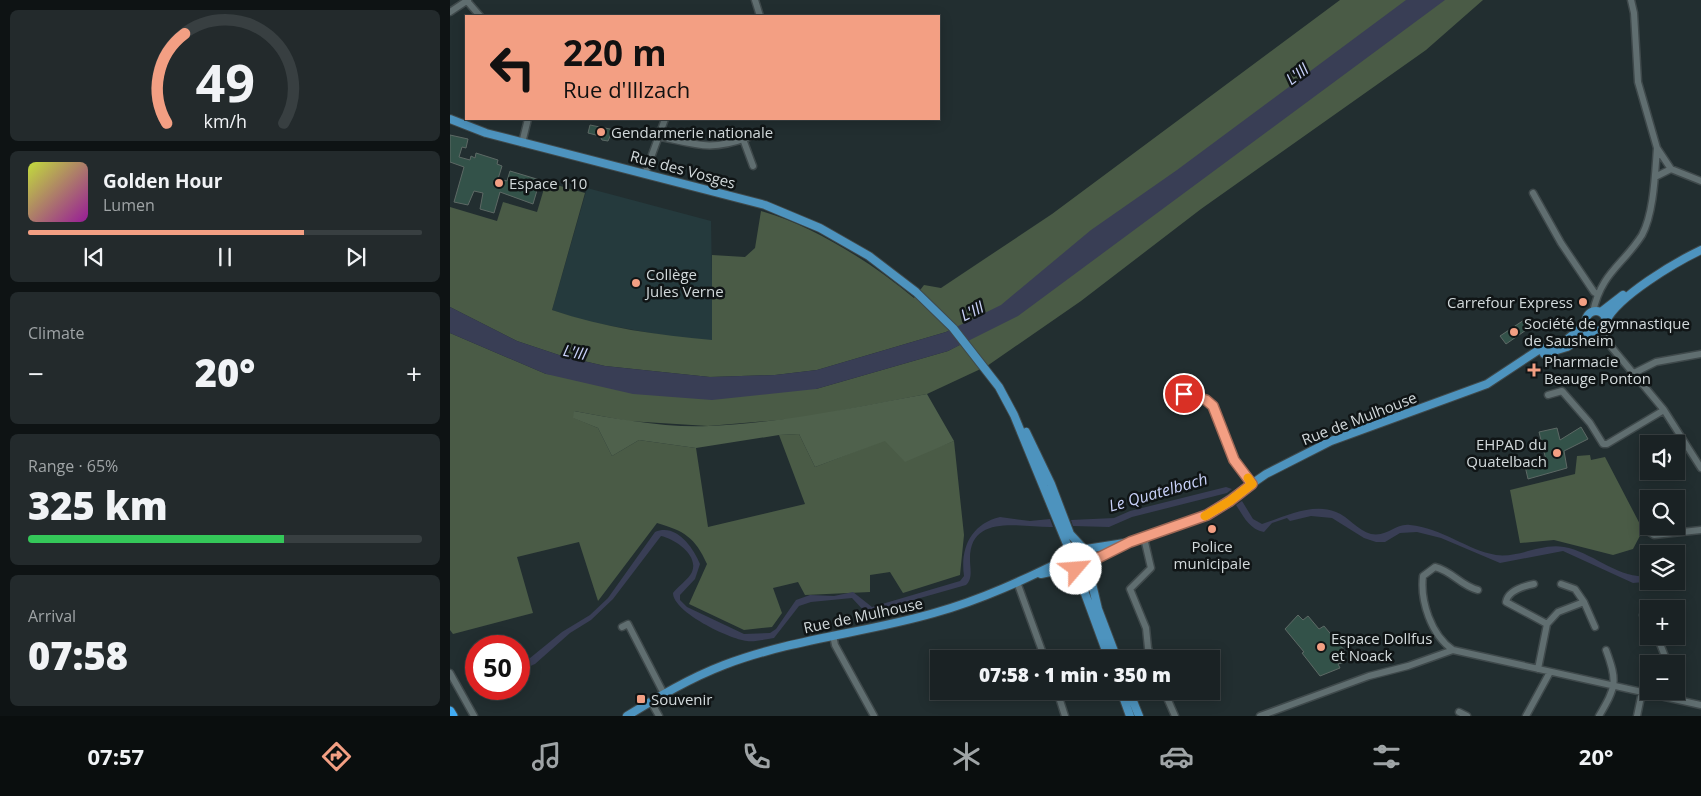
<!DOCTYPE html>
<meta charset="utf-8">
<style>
:root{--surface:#1a2224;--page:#232a2c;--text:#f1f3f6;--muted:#9fa4a6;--line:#383f41;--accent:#f39f83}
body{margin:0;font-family:"Open Sans",sans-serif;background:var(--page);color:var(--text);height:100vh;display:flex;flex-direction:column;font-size:19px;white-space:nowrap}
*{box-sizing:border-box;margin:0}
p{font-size:16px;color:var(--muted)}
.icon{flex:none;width:28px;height:28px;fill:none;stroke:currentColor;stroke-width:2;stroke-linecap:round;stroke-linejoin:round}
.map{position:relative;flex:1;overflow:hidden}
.details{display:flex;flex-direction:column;gap:10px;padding:10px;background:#0e1314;width:450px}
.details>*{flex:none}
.top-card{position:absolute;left:15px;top:15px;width:475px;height:105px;border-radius:0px;box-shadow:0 2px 12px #0003,0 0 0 1px var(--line);background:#f39f83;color:#111;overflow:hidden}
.tools{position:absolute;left:1190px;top:435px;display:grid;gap:10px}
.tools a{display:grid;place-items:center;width:45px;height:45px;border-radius:0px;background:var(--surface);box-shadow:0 2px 12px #0003,0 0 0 1px var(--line);font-size:25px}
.speed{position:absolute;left:15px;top:635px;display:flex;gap:10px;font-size:25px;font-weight:700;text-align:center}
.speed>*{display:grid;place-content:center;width:65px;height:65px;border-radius:50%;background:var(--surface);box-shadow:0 2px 12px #0003,0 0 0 1px var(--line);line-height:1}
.speed .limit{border:8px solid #d22;background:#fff;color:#111}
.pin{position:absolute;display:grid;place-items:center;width:42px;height:42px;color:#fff;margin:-21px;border:2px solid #fff;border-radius:50%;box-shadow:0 1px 5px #0007}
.me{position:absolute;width:55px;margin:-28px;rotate:63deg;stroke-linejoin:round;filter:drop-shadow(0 0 4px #0008)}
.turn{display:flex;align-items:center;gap:18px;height:105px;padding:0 15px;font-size:22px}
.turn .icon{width:65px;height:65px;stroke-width:2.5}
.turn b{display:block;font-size:35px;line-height:42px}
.big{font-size:38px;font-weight:800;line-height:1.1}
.details .tile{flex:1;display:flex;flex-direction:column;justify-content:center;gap:8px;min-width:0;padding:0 18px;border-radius:8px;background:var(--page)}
.details .dial{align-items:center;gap:0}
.dial svg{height:130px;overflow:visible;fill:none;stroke:var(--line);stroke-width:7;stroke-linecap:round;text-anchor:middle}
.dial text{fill:var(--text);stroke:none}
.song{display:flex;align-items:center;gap:15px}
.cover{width:60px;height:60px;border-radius:8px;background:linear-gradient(135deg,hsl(70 70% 55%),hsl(300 70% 35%))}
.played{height:5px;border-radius:2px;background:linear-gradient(90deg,var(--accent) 70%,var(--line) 70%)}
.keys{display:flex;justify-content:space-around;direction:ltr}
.heat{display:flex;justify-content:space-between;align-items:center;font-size:28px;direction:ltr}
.charge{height:8px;border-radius:4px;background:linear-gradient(90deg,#34c759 65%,var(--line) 0)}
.trip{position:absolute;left:480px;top:650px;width:290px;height:50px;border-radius:0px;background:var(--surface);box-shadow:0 2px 12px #0003,0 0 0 1px var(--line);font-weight:800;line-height:50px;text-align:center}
.menu{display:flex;height:80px;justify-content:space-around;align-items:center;background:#0a0e0e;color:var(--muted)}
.menu .icon{width:35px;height:35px}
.menu .on{color:var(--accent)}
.menu b{font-size:22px;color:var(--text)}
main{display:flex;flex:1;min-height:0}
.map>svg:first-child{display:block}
.built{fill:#253a3d}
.green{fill:#4a5b46}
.forest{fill:#4f614c}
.water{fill:#393e55}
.building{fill:#335249;stroke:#5d6965}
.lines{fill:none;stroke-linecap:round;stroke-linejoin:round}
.minor-casing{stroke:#3f494b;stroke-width:9}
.major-casing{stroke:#3f494b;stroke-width:10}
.highway-casing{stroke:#3f494b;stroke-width:11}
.minor{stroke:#606e70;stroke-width:6}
.major{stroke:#4d93be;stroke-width:8}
.highway{stroke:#41abf2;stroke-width:9}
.route-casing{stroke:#9e6755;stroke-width:12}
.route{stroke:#f39f83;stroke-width:9}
.slow{stroke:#f59e0b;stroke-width:9}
.poi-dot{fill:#f39f83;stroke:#101516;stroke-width:2}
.labels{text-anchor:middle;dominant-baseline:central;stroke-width:5;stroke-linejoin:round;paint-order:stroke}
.poi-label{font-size:15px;fill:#d2d9db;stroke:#101516;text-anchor:start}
.street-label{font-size:15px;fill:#d2d9db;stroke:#101516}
.water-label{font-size:16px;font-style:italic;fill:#c9d1f9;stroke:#101516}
</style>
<main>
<section class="details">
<div class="tile dial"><svg viewBox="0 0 100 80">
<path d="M14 69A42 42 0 1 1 86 69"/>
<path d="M14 69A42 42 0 0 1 25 14" stroke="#f39f83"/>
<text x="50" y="56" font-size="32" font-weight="700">49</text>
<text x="50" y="72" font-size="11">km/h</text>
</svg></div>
<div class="tile">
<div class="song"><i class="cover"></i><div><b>Golden Hour</b><p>Lumen</p></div></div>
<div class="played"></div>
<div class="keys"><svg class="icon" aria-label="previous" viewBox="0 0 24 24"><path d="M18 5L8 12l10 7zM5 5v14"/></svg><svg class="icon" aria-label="pause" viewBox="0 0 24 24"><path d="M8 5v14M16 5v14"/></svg><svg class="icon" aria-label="next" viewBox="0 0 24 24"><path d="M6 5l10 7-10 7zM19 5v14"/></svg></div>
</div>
<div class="tile"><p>Climate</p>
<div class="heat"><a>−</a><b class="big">20°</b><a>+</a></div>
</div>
<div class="tile"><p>Range · 65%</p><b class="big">325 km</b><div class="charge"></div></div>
<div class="tile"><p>Arrival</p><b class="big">07:58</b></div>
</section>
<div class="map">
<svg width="1251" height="716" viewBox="0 0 1251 716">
<rect width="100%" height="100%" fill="#222e30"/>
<path class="built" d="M137,188l124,33 2,120 -46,-5 -83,-15 -32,-11z"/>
<path class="green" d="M890,0h143l-57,50 -225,159 -120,92 -94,65 -60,28 -125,24 -94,8 -80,-5 -54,-10v7l24,10 14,28 27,-16 57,8 12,79 97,-23 -26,-69 20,-1 16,33 70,-27 45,10 24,-9 10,94 -4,40 -57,18 -13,-21 -20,3v17l-65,3 -7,-13 -25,6 9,25 -10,14 -28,3 -55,-26 18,-40c-12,-27 -23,-33 -50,-41l-59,78 -19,-59 -62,15 16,56 -80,21 -3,-4v-297l96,41 270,15 132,-38 19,-10 -11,-14 -10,5 -129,38 -42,5 -65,2 -105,-11 -43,-10 -45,-15 -67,-34v-100l47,14 6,-19 34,10 9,-30 39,11 -33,117c52,18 106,25 160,30v-85l33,2 10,-9 6,-37c53,15 111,52 153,87l10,-13 17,3 111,-74z
M1140,455l1,5 14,-3 38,73 -10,19 -20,6 -59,-15 -34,3 -10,-53 65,-16 2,-18z"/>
<path class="forest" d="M477,394l27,47 -49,21 -20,-21 -70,26 -16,-33 -20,1 -83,13 -57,-8 -27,16 -14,-28 -25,-10 1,-7c43,8 91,17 135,15 74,-3 146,-19 218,-32z"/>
<path class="water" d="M956,0h39l-427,316 -70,35 -132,38 -104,11 -79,-6 -87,-20 -96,-41v-26l67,34 45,15 43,10 105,11 65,-2 42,-5 129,-38 55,-27 90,-75 86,-60z
M776,487l6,2 -5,4 -95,24 -23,10 -36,-1 -2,-6 43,-2 16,-7z
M792,501l11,18 9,5c22,-7 50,-22 74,-12 12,4 22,19 35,22 18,3 24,-11 39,-9 32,3 57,25 86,30 23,3 45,-12 68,-8 29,5 55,33 85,29v5h6l-22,2 -70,-32 -63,12 -59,-25 -24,-6 -17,1 -15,9h-9l-12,-4 -32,-20 -21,-2 -21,5 -3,-3 -15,5 -8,9c-15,-3 -20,-15 -28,-27z
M550,517l30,4 20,-2 3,8c-30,1 -84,-15 -83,33 0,8 3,19 -4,25l-95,27h-6l-13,-14 -41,4 -12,4 -25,32c-8,1 -19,4 -27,3 -18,-2 -74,-29 -74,-48 5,-7 15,-13 19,-21 7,-17 -17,-33 -31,-36l-48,63 -22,21 -21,13 -35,31 -16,7v-4l43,-35 28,-17 18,-17 47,-66c21,-9 38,15 45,32l-5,15 -15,16v5l7,7 57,27 26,-1 6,-4 20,-29 14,-5 24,1 19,-4 19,15 88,-26 4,-5c-4,-28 7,-52 36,-59z"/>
<path class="building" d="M140,125l25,5v4h-4l-3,7 -6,-1 -2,-4 -12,-3z
M0,135l18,4 -2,9 -4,-1 -3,10 11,3 1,-4 4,2 1,-5 22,7 -1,4 5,2 -4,13 9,2 3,-10 30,9 -7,24 -33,-12 -6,21 -14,-4 3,-16 -9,-2 -6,14 -14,-3 10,-35 -14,-5z
M1074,320l5,8 -23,16 -6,-8z
M1131,427l7,12 -24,12 3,17 -39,11 -3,-13 21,-6 -7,-28 18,-4 3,12z
M848,615l5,5 5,-4 11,13 5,-3 21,25 -4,5 4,6 -7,2 2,4 -20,8 -18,-23 2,-1 -19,-23z"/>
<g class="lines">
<g class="minor-casing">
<path id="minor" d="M305,0l5,16
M1181,0l3,13 4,69 19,66 14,21
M17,1l13,15
M0,12l18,-12
M207,136c39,8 52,16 92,1
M293,139l10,27
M72,143l6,-24
M195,174l20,-55
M1205,177l16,-8 30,12
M1083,193l28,50 33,49 3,2
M1143,312c8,-39 30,-47 49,-77 12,-22 13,-62 15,-87
M1151,330l7,13 56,67 37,58
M1184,373l22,-11 45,-8
M734,393l22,7 7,6 21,54 18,24
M1098,395l14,-4 28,32 13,21h4l57,-34
M1196,530l8,5 47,-5
M694,538l7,30 -21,21 16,39 2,20 4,11
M567,582l28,77
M1084,584c-10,2 -26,6 -28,18l41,22 11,-12 26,-10 -9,-13 -14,-5
M1028,590c-17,-4 -26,-19 -43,-23l-12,9c-3,25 8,59 30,74l248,55
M1134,602l11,25
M1193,615l6,3
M172,627l6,-3 36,70
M383,635l2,10 39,71
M1207,636l11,28
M721,659l2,-2
M1088,669l9,-45
M0,673l24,43
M1226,686l1,13
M607,691l8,25
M714,691l11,25
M201,702l8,14
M1009,712l8,4
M810,716l109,-40 39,-10 45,-16
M1076,716l24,-44
M1149,716c17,-29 19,-34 7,-66
M1187,716l5,-24"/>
</g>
<g class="major-casing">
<path id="major" d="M0,119l36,14 279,72 55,23 49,28 47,36 37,36 46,59 15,28 57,139
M1136 321a10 10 0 1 1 20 0a10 10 0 1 1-20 0Z
M1151,312l22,-17
M1156,321c12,-25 70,-59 95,-71
M1094,354l23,-7 26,-16
M576,432l25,52 19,50 13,14
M620 559a11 11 0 1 1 22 0a11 11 0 1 1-22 0Z
M636,549l45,-7 76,-27 59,-41 65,-33 156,-57 50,-33 28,-10 21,-17
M642,561l32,-15
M638,567l10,42 19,50
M626,569l33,90
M591,574l32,-7
M671,691l9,25
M679,691l10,25
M177,716c31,-19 63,-38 97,-51 68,-26 141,-32 210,-52 47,-13 92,-34 136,-56"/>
</g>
<g class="highway-casing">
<path id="highway" d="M0,711l3,5"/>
</g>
<use href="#minor" class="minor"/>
<use href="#major" class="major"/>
<use href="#highway" class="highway"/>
</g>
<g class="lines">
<g class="route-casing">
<path id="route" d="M626,569h10l6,-8 38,-19 77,-27 23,-14 22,-17 -18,-24 -21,-54 -7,-6 -22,-6"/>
</g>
<use href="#route" class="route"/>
<path class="slow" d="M755,516l25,-15 22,-17 -4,-6"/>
</g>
<g class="poi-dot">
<circle cx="151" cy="132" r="5"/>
<circle cx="49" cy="183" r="5"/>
<circle cx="186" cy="283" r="5"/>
<circle cx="1133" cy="302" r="5"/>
<circle cx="1064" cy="332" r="5"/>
<path d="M1081.5 362.5h5v5h5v5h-5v5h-5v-5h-5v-5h5z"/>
<circle cx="1107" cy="453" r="5"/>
<circle cx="762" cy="529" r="5"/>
<circle cx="871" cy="647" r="5"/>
<rect x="186" y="694" width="10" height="10" rx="2.5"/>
</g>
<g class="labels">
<g class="poi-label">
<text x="161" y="132">Gendarmerie nationale</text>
<text x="59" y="183">Espace 110</text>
<text x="196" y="274">Collège<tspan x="196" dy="17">Jules Verne</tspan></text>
<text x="1123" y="302" text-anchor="end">Carrefour Express</text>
<text x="1074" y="323">Société de gymnastique<tspan x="1074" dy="17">de Sausheim</tspan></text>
<text x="1094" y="361">Pharmacie<tspan x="1094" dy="17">Beauge Ponton</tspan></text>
<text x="1097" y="444" text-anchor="end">EHPAD du<tspan x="1097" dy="17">Quatelbach</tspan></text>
<text x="762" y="546" text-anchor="middle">Police<tspan x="762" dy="17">municipale</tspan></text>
<text x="881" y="638">Espace Dollfus<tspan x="881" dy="17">et Noack</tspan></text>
<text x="201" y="699">Souvenir</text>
</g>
<g class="street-label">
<text transform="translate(233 169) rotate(15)">Rue des Vosges</text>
<text transform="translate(909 418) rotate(-21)">Rue de Mulhouse</text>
<text transform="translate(413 615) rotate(-12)">Rue de Mulhouse</text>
</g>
<g class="water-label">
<text transform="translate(847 74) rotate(-37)">L'Ill</text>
<text transform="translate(522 311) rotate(-26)">L'Ill</text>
<text transform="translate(125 352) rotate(12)">L'Ill</text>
<text transform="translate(708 492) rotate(-16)">Le Quatelbach</text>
</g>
</g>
</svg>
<div class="tools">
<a><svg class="icon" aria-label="sound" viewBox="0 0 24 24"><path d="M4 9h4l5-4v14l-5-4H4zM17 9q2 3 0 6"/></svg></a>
<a><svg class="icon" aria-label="search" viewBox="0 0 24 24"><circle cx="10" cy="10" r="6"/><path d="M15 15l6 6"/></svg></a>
<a><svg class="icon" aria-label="layers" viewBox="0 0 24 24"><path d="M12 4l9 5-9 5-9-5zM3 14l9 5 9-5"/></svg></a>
<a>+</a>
<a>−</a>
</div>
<div class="speed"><div class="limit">50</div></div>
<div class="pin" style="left:734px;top:394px;background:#d93025"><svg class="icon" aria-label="arrive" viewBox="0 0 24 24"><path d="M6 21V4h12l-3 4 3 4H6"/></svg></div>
<svg class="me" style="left:626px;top:569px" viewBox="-20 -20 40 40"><circle r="19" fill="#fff"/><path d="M0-13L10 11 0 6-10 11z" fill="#f39f83"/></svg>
<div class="trip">07:58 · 1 min · 350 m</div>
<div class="top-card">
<div class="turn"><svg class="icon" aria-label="left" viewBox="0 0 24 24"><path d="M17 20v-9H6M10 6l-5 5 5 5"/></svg><div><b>220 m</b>Rue d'Illzach</div></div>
</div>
</div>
</main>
<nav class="menu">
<b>07:57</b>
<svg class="icon on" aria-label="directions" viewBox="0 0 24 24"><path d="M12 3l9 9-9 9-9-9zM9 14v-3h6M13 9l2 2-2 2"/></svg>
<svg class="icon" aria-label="music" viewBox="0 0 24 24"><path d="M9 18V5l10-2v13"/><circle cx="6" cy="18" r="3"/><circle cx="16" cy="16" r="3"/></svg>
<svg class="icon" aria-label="phone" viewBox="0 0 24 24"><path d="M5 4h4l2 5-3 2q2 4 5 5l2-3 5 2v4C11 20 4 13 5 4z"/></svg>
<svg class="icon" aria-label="climate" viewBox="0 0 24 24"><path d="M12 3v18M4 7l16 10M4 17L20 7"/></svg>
<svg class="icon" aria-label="car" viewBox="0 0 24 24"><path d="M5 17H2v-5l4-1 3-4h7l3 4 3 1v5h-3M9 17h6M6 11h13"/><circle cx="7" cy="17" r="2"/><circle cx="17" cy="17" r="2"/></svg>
<svg class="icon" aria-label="filters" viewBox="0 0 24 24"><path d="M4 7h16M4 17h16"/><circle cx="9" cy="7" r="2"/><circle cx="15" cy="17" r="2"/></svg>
<b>20°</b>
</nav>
